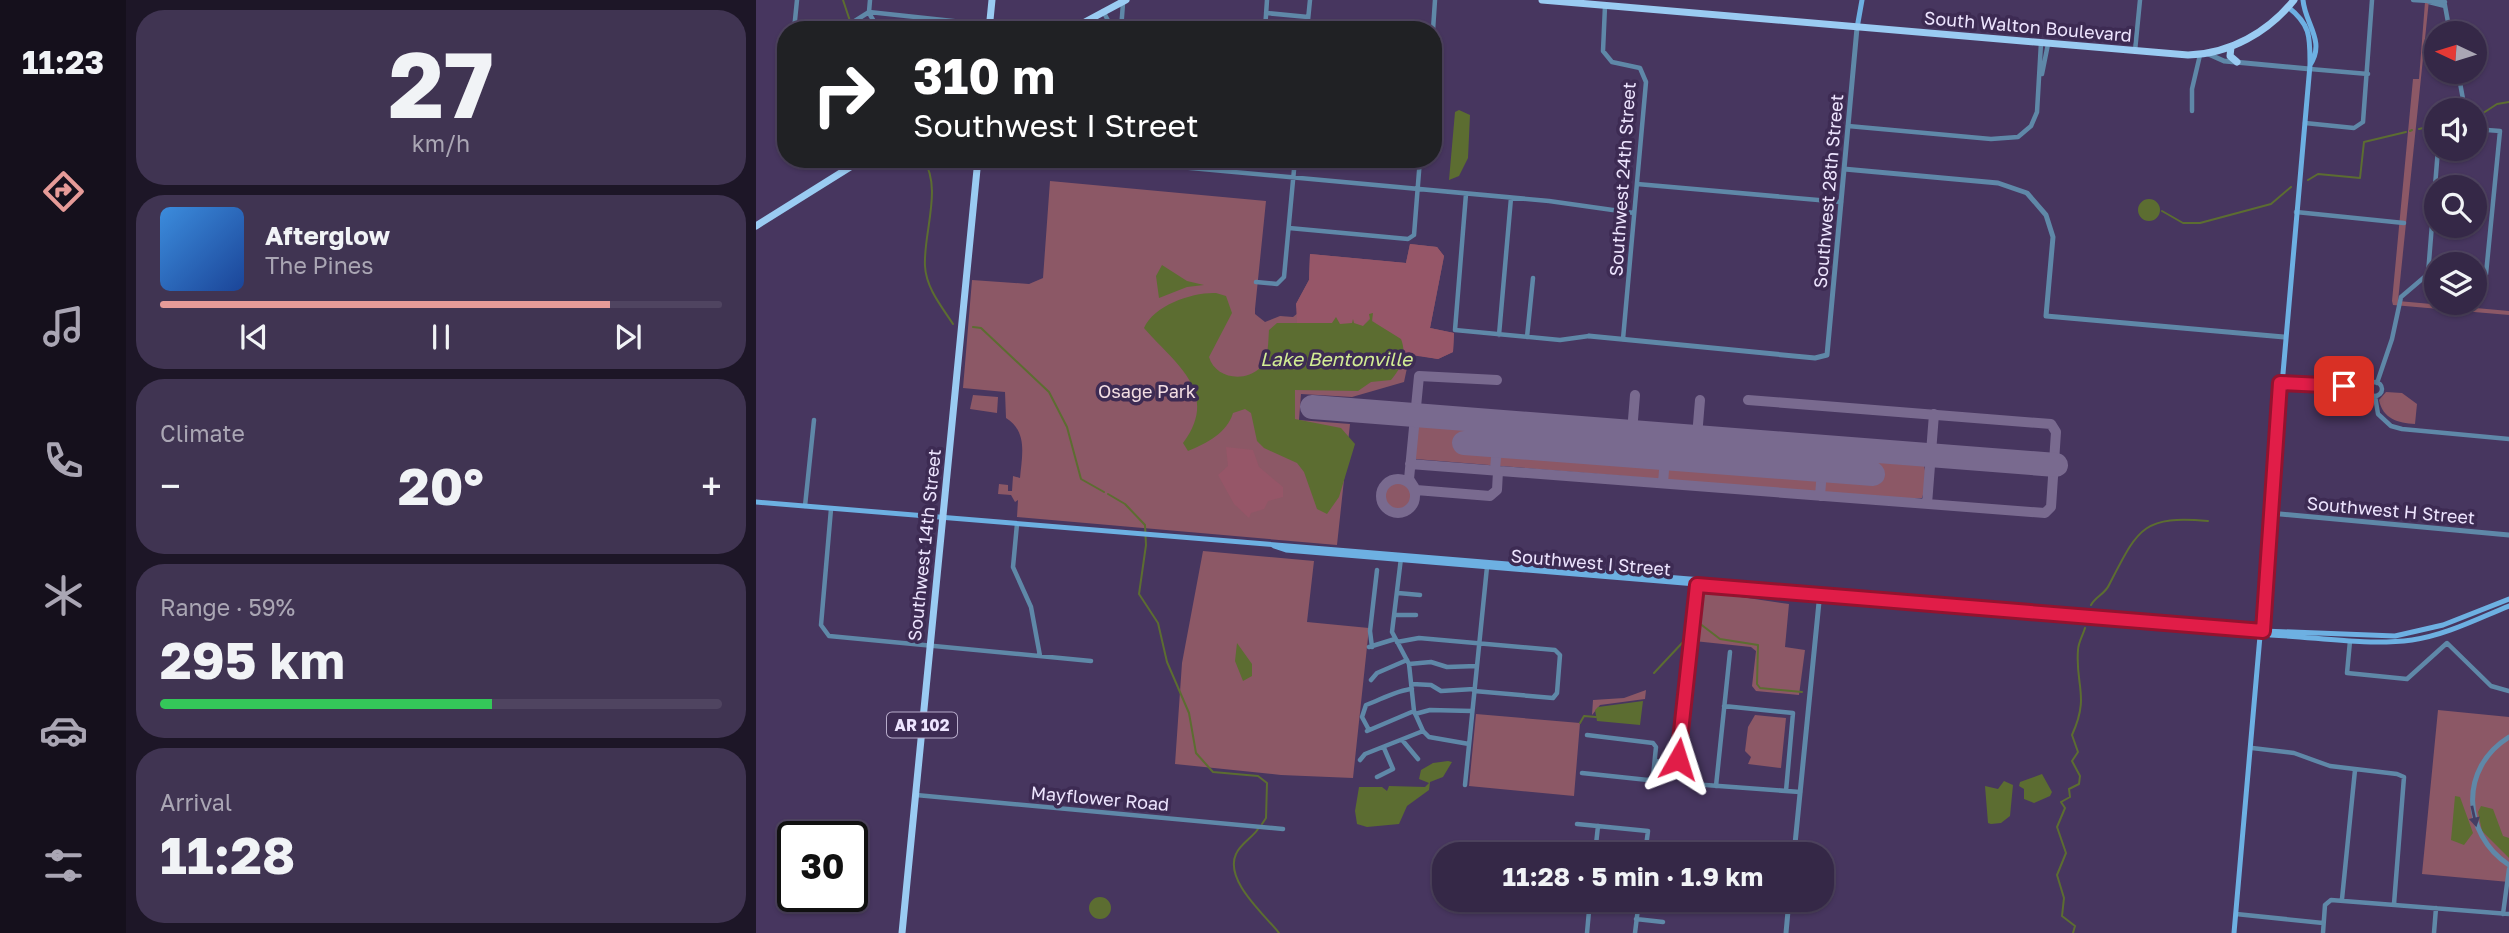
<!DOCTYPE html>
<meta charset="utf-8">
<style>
:root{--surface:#352847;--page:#403452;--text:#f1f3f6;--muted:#aaa6b4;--line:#4f4460;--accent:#e69b98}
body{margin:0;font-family:"Golos Text",sans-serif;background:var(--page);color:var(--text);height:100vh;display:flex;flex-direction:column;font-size:26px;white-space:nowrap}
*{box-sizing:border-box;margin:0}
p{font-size:23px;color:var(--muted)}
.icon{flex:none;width:38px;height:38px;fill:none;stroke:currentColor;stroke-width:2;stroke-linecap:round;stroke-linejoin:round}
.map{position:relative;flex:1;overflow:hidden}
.details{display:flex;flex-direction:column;gap:10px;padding:10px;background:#1d1627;width:630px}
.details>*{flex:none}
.top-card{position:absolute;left:21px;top:21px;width:665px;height:147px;border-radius:28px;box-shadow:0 2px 5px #0004,0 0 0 2px var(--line);background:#202124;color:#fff;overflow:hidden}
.needle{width:46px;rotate:274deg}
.controls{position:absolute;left:1668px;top:21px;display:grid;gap:14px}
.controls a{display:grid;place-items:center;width:63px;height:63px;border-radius:50%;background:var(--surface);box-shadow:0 2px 5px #0004,0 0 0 2px var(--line);font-size:35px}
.speed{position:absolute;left:21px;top:821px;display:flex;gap:14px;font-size:35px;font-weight:700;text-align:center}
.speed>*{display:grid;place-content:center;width:91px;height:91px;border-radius:50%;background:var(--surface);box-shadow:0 2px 5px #0004,0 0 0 2px var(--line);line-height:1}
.speed .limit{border:4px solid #111;border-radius:10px;background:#fff;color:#111}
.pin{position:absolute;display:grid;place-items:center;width:60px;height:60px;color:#fff;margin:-30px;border-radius:14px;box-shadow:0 4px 10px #0006}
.me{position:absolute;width:77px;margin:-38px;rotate:6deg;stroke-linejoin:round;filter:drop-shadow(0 0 5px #0008)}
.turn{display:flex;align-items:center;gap:24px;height:147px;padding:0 21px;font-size:32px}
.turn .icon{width:91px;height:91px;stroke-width:2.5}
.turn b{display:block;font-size:49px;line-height:60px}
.big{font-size:52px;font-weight:700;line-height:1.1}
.details .tile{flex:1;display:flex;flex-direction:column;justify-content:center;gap:10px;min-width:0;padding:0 24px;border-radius:28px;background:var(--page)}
.details .dial{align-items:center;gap:0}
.dial b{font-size:91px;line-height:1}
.song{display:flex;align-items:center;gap:21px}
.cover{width:84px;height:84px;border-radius:10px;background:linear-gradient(135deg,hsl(210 70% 55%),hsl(220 70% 35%))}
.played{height:7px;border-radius:4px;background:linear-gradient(90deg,var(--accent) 80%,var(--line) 80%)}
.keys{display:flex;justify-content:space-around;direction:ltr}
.heat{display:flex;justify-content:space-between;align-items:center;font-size:38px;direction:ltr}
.charge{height:10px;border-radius:5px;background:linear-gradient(90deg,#34c759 59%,var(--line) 0)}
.trip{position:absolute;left:676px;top:842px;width:402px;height:70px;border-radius:28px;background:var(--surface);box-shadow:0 2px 5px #0004,0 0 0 2px var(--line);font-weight:700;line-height:70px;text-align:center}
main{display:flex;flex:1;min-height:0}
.menu{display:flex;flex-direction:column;width:126px;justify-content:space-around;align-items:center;background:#15101c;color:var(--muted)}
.menu .icon{width:49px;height:49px}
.menu .selected{color:var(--accent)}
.menu b{font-size:32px;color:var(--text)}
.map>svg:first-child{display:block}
.green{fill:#8c5866}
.forest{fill:#965668}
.water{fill:#5c6d31}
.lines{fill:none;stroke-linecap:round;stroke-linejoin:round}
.stream{stroke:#5c6d31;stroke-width:2}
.taxiway{stroke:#796a8f;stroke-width:10}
.runway{stroke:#796a8f;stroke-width:24}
.minor{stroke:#5f88a8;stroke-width:4.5}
.tertiary{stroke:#5f88a8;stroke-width:5}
.secondary{stroke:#6db0e2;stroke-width:5}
.primary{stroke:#9acbf2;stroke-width:7}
.oneway{fill:#443e64}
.route-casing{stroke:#92132f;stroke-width:18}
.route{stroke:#e11d48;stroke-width:12}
.labels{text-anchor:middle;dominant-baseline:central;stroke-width:7;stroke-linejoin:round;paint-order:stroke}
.shield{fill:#3d2b53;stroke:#b8accb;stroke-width:2}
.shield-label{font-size:16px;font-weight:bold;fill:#ede4fe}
.street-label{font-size:18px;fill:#ede4fe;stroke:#3d2b53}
.park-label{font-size:18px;fill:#f2dde2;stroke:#3d2b53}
.water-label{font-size:19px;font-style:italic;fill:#d2ed94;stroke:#3d2b53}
</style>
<main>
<nav class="menu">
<b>11:23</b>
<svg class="icon selected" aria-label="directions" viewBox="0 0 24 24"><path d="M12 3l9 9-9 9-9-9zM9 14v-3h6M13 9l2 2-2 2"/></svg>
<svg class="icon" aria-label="music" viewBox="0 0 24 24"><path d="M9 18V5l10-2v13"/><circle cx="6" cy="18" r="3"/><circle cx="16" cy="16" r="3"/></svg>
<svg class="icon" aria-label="phone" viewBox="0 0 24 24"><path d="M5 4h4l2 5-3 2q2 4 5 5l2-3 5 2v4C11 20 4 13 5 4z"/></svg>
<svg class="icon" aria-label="climate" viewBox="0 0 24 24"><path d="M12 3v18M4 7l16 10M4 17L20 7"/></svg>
<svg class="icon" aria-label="car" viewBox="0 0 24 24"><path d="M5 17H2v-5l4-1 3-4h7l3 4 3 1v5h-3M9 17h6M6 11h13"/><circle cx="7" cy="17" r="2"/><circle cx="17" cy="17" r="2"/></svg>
<svg class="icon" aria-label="filters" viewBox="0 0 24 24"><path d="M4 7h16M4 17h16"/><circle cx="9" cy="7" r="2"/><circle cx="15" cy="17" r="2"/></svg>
</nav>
<section class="details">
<div class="tile dial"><b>27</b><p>km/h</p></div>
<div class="tile">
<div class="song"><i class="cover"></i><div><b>Afterglow</b><p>The Pines</p></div></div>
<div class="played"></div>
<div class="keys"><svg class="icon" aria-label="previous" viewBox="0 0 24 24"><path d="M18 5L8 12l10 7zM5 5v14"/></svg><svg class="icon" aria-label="pause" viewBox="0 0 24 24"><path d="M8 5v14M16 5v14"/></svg><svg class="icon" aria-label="next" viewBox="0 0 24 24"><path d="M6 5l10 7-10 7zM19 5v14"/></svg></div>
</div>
<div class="tile"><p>Climate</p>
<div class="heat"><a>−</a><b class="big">20°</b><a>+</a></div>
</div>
<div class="tile"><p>Range · 59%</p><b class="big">295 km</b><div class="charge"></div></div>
<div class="tile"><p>Arrival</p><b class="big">11:28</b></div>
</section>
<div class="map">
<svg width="1753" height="933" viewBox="0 0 1753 933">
<rect width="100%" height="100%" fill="#47365f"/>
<path class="green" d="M1673,0l-31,301 111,10v4l-116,-10 -1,-4 21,-222h6l6,-77z
M294,181l216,20 -11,108v5l10,8 15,-6 13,1 5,-4 -2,-9 13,-24 1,-26 96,9 4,-19 27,3 7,9 -14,72 24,5 -1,19 -15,7 -28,-5 -6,28 -52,15 -51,-3 -2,26 51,4 -13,121 -320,-28 1,-17 -3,2 -4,-7 -13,-1 1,-10 9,1v6h4l1,-15 7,2c2,-23 8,-46 -14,-60l-1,-26 -42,-4 9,-108 57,4 14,-6z
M1630,392l16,1 15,11 -2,20c-17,-1 -32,-5 -36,-24z
M217,395l25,2 -1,16 -27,-4z
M678,422l484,38 5,2c4,12 3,24 -1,36l-18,1 -489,-40v-29l5,-5z
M628 496a14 14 0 1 1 28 0a14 14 0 1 1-28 0Z
M447,551l111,10 -7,61 62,6 -16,150 -72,-3 -106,-11 7,-101z
M944,591l89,13 -4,43 20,3 -6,45 -43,-4 -4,-5 4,-35 -5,-4 -57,-6z
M890,690l-1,9 -45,6 -8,10 1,-15 31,-2z
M1682,710l71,7v165l-87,-8z
M720,714l104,9 -6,73 -105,-10z
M999,715l31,3 -5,50 -33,-4 3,-7 -6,-6 3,-24z"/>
<path class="forest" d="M654,244l27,3 7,9 -14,72 24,5 -1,19 -15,7 -34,-5c1,-24 -28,-21 -33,-38l-8,10 -66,-3 -1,-19 13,-24 1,-26 96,9z
M470,447l27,3 6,17 24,20v10l-15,4 -4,8 -13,4 -2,5 -15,-14 -16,-29 10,-9z"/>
<path class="water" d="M703,110l11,5 -2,43 -9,18 -10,4 6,-68z
M1382 210a11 11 0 1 1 22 0a11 11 0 1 1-22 0Z
M406,265l25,16 17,4 -17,2 -28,11 -3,-22z
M460,293l10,3 6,17 -23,44c6,21 35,26 51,11 9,-10 8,-25 9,-38l8,-7h55l4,-6 4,7 12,-1 1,-4 1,4 9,3 7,-7 -1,-5 4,-1 -1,8 29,18c6,15 0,30 -10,41l-20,2 -13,9 -63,-1v29l46,9 14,16 -16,53 -12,17 -10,-5 -13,-37 -7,-9 -33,-15 -7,-7 -6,-28 -6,-4 -12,4c-6,20 -26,30 -45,38l-5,-8c38,-51 -9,-80 -39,-115 10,-23 49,-36 72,-35z
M481,643l15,21v12l-9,5 -8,-20z
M887,701l-3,24 -43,-4 -2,-11 3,-3z
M692,761l4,1 -9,15 -13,5 -1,8 -22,16 -8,18 -32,3 -10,-3 -2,-13 4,-24h23l5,4 2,-5 36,1 4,-4 -10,-4 2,-9 12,-7z
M1286,774l10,18 -2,4 -16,7 -10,-4v-10l-5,-3 1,-4z
M1248,781l9,4 -3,31 -9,7 -10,1 -3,-1 -3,-37 13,3z
M1699,796l5,1 13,36 -9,12 -13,-5z
M1725,806l12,3 10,27 6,2v20l-27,-27 -4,-19z
M333 908a11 11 0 1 1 22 0a11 11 0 1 1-22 0Z"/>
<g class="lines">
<path class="stream" d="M87,0l7,21
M96,26l2,4
M1718,119l23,-15 12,-2
M1663,129l17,-4
M1654,131l2,-1
M167,159c20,28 0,75 2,107 1,22 17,41 28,58
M1552,180l10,-6 42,4 4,-36 42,-10
M1406,211l21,12h17l71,-19 20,-17
M217,327l8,1 68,64 18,35 14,52 23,13
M352,494l17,10 20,21 1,20 -7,49 19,29 9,39 22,51 7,40 17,19 45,4 9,7 -1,35 -4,6
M947,596l-4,27 21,16 38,6 -1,39 3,4 42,4
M1335,605c4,-8 14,-11 18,-20 29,-56 33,-70 99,-64
M898,673l29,-31
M824,723l4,-7 12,1
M502,829c-6,9 -18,15 -22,25 -12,26 28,60 43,79
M1317,933l2,-7 -13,-10 2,-18 -7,-23 9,-22 -9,-26 8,-19 -4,-6 9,-5 -1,-8 10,-5 1,-8 -8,-15 6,-9 -6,-17c18,-39 3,-50 6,-85 0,-7 5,-15 7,-22"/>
<path class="taxiway" d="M741,380l-78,-4 -10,103 7,11 74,6 7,-6 1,-19
M876,432l3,-37
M939,461l5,-61
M654,464l635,49 6,-6 5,-75 -5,-8 -303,-24
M739,470l2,-25
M625 496a17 17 0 1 1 34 0a17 17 0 1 1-34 0Z
M907,483l2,-25
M1064,496l2,-26
M1171,504l7,-90"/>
<path class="runway" d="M556,407l744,58
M708,443l409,31"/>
<path class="minor" d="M1657,0l32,2
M1688,0l6,33
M1673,2l16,4
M849,6l-2,45 9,11 28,6 6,14 -23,257
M347,11l10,19
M113,12l121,13
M113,13l10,17
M510,13l42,4
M38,30l3,-30
M93,30l1,-6 19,-12 1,-12
M365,30l2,-27
M509,30l2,-30
M551,30l3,-30
M677,30l2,-30
M1379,51l5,-51
M1554,69l58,5
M1702,72l7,38
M1286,74l6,-30
M1436,111v-22l8,-34
M1549,123l49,5 9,-6 9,-122
M1092,126l143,13 27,-2 13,-11 6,-14 4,-69
M1718,129l26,2 -14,143 -5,6h-7
M337,159l456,42 85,12
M881,184l204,18
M710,194l-11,136 105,10 29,-4
M1540,212l108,11
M533,228l119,11 6,-4 6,-76
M500,282l21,2 7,-7 11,-118
M743,335l12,-137
M771,337l6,-59
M1524,378l53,6
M1612 389a7 7 0 1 1 14 0a7 7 0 1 1-14 0Z
M1524,383l89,5
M1621,383l15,-44 9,-42 27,-23 10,-125
M1619,396l3,18 13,12 11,3 107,10
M49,506l9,-86
M75,509l-10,116 8,11 262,25
M261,524l-4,43 18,40 9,49
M645,558l-9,74 17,32 5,47 9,20 6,6 40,7
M642,593l22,2
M638,615h22
M1594,641l-3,32 60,6 40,-36 44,43 18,5
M641,642l22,-4 136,12 5,5 -3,38 -4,5 -79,-7
M613,647l26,-8
M616,647l-2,-16 7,-61
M653,664l22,-2 16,5 30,-1
M615,680l6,-7 30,-13
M656,684l19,1 10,6 33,-2
M968,706l69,7 -7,78
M659,714l15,-4 42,1
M613,730l-7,-13 4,-12c14,-5 31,-15 46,-16
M611,731l47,-20
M647,741l15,18
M1496,748l42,5 36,13 67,8 7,3 -10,127
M604,760l5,-6 58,-23
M899,761l35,4 3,3 -1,16 108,8
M922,763l19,-178
M826,773l66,7 5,-3 3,-30 -3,-4 -66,-8
M621,777l16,-8 -9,-21
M709,785l22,-218
M960,786l14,-134
M160,795l367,34
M821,824l71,7 -3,23
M839,854l3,-28
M1586,899l13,-129
M1480,914l87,9
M1747,914l6,-45
M880,919l27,3
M831,933l3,-33
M879,933l4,-33
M1567,933l2,-28 6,-5 178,14
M1678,933l2,-25"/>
<path class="tertiary" d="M1450,53l18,8 86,8
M1088,169l154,14 29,10 19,22 7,22 -7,79 238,21
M833,336l226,22 12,-3 30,-327
M1514,513l239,22
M1753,737c-50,31 -47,97 0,128
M1038,854l26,-262
M1030,933l3,-33"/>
<path class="secondary" d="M1547,0c2,24 23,41 7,65
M1101,28l5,-28
M0,502l1297,107 23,5 187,17 132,5 48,-11 66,-26
M518,546l12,4 783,65
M1507,631l8,4c47,2 94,11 141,5 34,-5 65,-21 97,-34
M1478,933c28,-289 48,-579 76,-868 0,-28 1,-40 -22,-58"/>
<path class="primary" d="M786,0l646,55c42,-1 80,-23 106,-55
M233,30l3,-30
M314,30l56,-30
M1475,47l-1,9 7,6
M0,226l107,-67
M146,933l76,-774"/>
</g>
<defs><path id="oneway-solid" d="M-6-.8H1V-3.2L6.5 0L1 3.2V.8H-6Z" transform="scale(1.75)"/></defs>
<use class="oneway" href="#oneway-solid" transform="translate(1718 816) rotate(78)"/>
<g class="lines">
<g class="route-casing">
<path id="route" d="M922,759l19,-174 566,46 17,-248 64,3"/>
</g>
<use href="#route" class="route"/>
</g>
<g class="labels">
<rect class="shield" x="131" y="712.5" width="70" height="25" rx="5"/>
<g class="shield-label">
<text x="166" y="725">AR 102</text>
</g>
<g class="street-label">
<text transform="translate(1272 26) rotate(5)">South Walton Boulevard</text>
<text transform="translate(866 179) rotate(-86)">Southwest 24th Street</text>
<text transform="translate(1072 191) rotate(-85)">Southwest 28th Street</text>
<text transform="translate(1635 510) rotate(5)">Southwest H Street</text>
<text transform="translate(168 545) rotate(-84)">Southwest 14th Street</text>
<text transform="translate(835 562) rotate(5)">Southwest I Street</text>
<text transform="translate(344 798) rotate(5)">Mayflower Road</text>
</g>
<g class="park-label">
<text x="391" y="391">Osage Park</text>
</g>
<g class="water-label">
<text x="580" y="358">Lake Bentonville</text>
</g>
</g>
</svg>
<div class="controls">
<a><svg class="needle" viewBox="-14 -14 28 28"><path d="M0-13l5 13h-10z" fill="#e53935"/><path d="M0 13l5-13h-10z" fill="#aaa6b4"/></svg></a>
<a><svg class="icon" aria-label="sound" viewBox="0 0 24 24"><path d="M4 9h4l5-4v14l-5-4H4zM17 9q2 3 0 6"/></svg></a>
<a><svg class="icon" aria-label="search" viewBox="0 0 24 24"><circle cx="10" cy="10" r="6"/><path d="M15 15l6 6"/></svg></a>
<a><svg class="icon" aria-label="layers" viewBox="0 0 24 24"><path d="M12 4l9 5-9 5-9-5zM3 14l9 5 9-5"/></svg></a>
</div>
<div class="speed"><div class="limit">30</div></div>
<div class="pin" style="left:1588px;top:386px;background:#d93025"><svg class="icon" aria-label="arrive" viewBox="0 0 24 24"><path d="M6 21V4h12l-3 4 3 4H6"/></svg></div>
<svg class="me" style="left:922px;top:759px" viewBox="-20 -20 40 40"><path d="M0-17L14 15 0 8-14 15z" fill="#e11d48" stroke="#fff" stroke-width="4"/></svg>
<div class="trip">11:28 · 5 min · 1.9 km</div>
<div class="top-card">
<div class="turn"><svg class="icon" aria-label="right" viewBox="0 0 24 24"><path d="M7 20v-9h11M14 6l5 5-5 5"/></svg><div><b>310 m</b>Southwest I Street</div></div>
</div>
</div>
</main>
